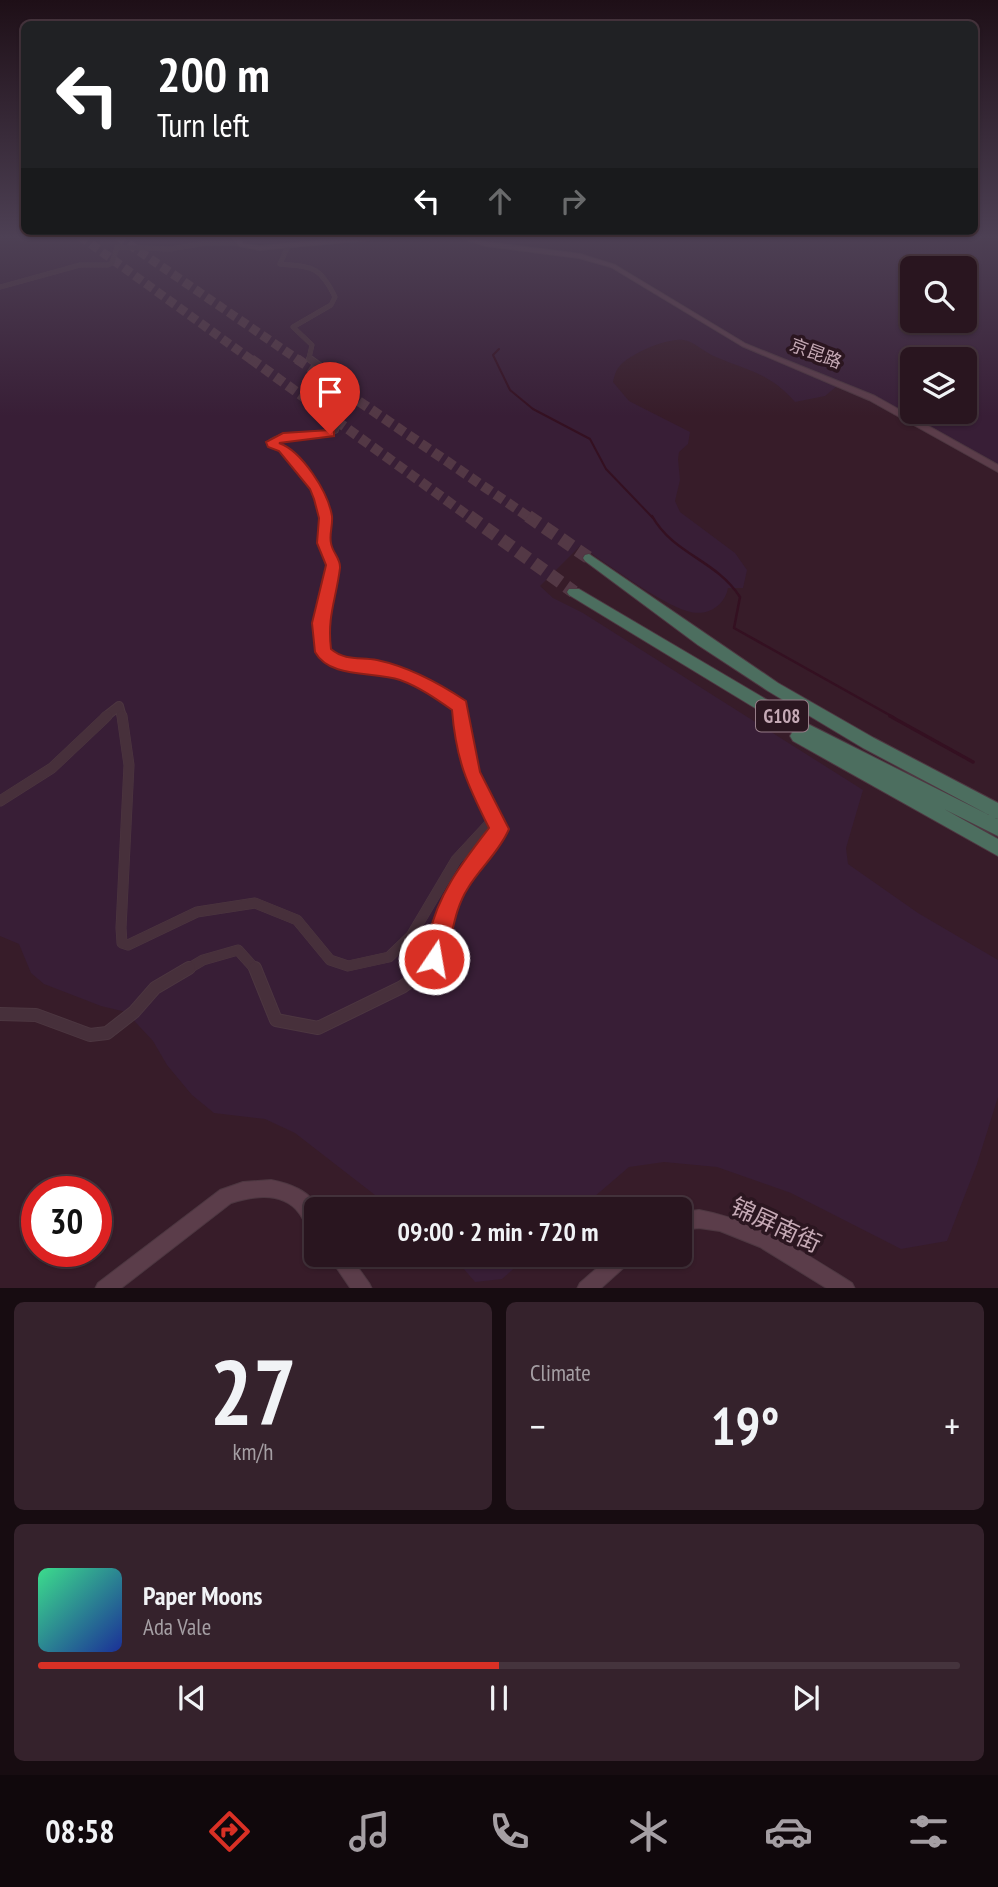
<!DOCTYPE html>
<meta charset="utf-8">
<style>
:root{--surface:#29151f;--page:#35222c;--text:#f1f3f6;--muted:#a59fa4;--line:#45343d;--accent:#d93025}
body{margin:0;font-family:"PT Sans Narrow","Noto Sans SC",sans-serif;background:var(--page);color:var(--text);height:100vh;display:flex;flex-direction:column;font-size:26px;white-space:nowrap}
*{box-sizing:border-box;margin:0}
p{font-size:23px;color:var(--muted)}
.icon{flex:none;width:38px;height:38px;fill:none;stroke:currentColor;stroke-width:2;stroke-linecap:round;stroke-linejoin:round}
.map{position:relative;height:1288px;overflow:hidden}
.sheet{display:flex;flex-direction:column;gap:14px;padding:14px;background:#170c11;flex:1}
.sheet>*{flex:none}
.banner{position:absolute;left:21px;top:21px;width:957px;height:214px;border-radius:10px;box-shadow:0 2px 5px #0004,0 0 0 2px var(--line);background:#202124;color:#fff;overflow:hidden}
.fabs{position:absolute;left:900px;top:256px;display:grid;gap:14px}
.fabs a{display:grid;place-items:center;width:77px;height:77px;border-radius:10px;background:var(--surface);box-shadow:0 2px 5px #0004,0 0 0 2px var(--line);font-size:35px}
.speed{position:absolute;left:21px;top:1176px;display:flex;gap:14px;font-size:35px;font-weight:700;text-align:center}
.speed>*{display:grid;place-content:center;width:91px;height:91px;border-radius:50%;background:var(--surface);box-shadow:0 2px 5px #0004,0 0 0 2px var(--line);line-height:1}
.speed .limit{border:10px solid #d22;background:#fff;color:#111}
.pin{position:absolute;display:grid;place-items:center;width:60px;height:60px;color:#fff;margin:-72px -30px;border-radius:50% 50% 50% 0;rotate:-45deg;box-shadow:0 0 7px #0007}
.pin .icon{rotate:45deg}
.me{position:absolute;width:77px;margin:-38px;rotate:12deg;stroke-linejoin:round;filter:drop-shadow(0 0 5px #0008)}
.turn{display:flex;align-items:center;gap:24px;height:147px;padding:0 21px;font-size:32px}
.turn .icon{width:91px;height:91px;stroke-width:2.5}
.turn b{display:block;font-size:49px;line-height:60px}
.lanes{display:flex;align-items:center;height:66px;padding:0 21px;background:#0003;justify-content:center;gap:35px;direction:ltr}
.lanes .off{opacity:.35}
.big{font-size:52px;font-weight:700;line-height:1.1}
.sheet .tile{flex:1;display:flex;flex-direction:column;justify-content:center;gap:10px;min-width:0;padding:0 24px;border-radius:10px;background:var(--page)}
.sheet .dial{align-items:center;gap:0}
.dial b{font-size:91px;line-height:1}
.song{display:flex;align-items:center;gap:21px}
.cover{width:84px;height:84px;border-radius:10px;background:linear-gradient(135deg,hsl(150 70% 55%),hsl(230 70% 35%))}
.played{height:7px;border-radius:4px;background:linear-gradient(90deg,var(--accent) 50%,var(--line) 50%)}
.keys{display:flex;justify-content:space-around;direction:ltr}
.heat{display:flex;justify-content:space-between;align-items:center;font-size:38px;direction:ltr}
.sheet .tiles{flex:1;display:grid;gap:14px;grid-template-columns:1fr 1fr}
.tile:last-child{grid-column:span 2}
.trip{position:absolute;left:304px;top:1197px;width:388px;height:70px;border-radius:10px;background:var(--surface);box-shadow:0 2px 5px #0004,0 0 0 2px var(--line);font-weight:700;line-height:70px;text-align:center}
.tabs{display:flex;height:112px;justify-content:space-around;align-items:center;background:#10080c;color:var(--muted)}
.tabs .icon{width:49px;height:49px}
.tabs .active{color:var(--accent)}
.tabs b{font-size:32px;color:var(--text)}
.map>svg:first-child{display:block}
.green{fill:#381e36;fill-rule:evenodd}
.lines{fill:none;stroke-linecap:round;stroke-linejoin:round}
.stream-far2{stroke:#341021;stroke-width:2}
.stream-far1{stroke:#341021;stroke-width:2.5}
.stream{stroke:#341021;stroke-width:3.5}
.highway-tunnel-far2{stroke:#533845;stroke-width:9;stroke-dasharray:9 4.5;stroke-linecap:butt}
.highway-tunnel-far1{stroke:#533845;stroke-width:10;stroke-dasharray:10 5;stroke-linecap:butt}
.highway-tunnel{stroke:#533845;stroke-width:13;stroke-dasharray:13 7;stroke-linecap:butt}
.street-far4-casing{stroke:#4d3741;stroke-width:5}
.street-far3-casing{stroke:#4d3741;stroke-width:8}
.street-far2-casing{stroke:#4d3741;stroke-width:10}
.street-far1-casing{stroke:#4d3741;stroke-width:11}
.street-casing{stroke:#4d3741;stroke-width:14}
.secondary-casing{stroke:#4d3741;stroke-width:2}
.highway-casing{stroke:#4e3842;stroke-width:2}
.street-far4{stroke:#47303b;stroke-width:4.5}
.street-far3{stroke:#47303b;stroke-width:6}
.street-far2{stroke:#47303b;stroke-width:8}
.street-far1{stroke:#47303b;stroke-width:10}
.street{stroke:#47303b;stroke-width:12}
.secondary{fill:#5b3d4a;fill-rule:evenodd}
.highway{fill:#4c6e5f;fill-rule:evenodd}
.route{fill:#d93025;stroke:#8d1f18;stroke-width:2}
.labels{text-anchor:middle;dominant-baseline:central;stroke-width:7;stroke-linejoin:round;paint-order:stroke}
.far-street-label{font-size:18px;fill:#c5a9b5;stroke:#2b1620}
.shield{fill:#2b1620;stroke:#977d88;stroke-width:2}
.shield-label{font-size:19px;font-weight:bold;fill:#c5a9b5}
.near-street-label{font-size:24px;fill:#c5a9b5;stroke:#2b1620}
</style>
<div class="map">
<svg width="998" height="1289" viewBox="0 0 998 1289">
<rect width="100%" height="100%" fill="#371c29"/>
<path class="green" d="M0,236h998v232l-104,-62 -52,-24 -17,14 -30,6c-25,-29 -47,-31 -79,-45 -11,-4 -22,-16 -33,-17 -16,-2 -54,14 -64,27 -3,3 -5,10 -6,15l16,19 61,31 -2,12 -9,8 -1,7 2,21 -5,21 5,11 55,41 12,17 -4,18h-15c-4,20 -23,29 -41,23 -28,-8 -80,-48 -107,-65l-40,40 13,12 30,15 280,177 -17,58 2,16 70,49 80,47v137l-21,67 -30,77 -46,8 -110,-56 -74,-26 -53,-5 -35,5 -49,42h-187l-98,-76 -30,-14 -51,-6 -22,-18 -25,-30 -14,-24 -27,-29 -25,-6 -57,-22 -13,-11 -12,-29 -19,-8zM912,268h52v52h-52zM912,359h52v52h-52z
M452,1255h77l-27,24 -27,3z"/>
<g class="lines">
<path class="stream-far2" d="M499,349l-6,6 17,35 23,19 57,30 16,30 47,49"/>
<path class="stream-far1" d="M652,516c22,39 63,43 88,81l-6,31 159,89"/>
<path class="stream" d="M890,716l83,46"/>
<path class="highway-tunnel-far2" d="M80,236l173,125
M117,236l183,125"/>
<path class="highway-tunnel-far1" d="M251,359l220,159
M297,359l233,159"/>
<path class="highway-tunnel" d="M469,516l105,76
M528,516l61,42"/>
<g class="street-far4-casing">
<path id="street-far4" d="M288,246l-8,18c33,3 40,2 55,33l-4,8 -38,22 19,18 -3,13 3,3
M0,287l80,-22h28l4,-2 5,-16 53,2 37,-6h31"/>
</g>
<g class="street-far3-casing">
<path id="street-far3" d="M310,359l11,8 4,9 -14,14 31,17 -7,23c-20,10 -43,0 -63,12 28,16 47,45 53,76"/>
</g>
<g class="street-far2-casing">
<path id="street-far2" d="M325,516l-1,27 9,22 -13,58 3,29c18,19 50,12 73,20 24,7 44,20 64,34l1,11
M105,717l14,-11 3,11"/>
</g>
<g class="street-far1-casing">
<path id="street-far1" d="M122,716l7,49 -8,163 1,15 6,2 69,-33 58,-9 42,17 33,40 18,6 41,-9 22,-21 45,-76 37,-40
M0,801l52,-33 55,-52
M186,970l17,-10 35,-10 18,20
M426,970l4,-3 14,-54 17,-32 39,-52 -29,-56 -10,-57"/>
</g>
<g class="street-casing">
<path id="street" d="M255,968l21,52 42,8 84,-41 27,-19
M0,1014l36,1 54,20 17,-2 27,-21 21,-24 34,-20"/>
</g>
<g class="secondary-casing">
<path id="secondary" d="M231,236h6l6,8 17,2 115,-10h19l-3,2 -131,12 -21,-4z
M455,236h8l23,6 94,12 35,11 131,79 129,52 123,69v7l-129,-72 -127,-54 -131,-79 -32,-9 -93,-12z
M271,1180c16,3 42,11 46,30 1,7 0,16 0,24 -10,-4 -12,-13 -18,-21 -16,-22 -46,-17 -68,-10l-111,86h-25l3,-6 122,-93 23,-8z
M699,1210c57,10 105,43 153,73l3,6h-27l-68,-42 -40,-16 -21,-3 -18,2v-18z
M329,1255h20l20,28 3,6h-21l-19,-28z
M612,1255h22l-3,6 -31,28h-23l3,-6z"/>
</g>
<g class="highway-casing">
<path id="highway" d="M589,554l189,129 96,55 124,65v16l-6,-2 6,2v17l-54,-27 54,30v17l-205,-115 -3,-5 3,-5 -224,-136 -2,-3 2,-3h10l229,135 181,91 -126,-67 -95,-57 -70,-46 -113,-84 -2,-3 2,-3z"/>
</g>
<use href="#street-far4" class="street-far4"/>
<use href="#street-far3" class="street-far3"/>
<use href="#street-far2" class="street-far2"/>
<use href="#street-far1" class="street-far1"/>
<use href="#street" class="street"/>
<use href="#secondary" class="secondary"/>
<use href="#highway" class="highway"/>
</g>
<linearGradient id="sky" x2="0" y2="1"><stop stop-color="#1e0f17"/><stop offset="0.57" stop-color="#4d4054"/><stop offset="1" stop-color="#4d4054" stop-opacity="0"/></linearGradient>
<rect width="998" height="416" fill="url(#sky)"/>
<path class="route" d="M330,430l4,1v5l-55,7c23,8 49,49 53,73 1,9 -3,19 -1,27 1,9 10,16 9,25 -4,32 -13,48 -9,81 14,12 29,8 46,11 33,7 62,23 89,41l14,71 29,57c-9,22 -29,39 -41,59 -16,25 -15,53 -26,79l-8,3 -8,-3c-4,-11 0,-20 3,-31 9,-43 34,-74 60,-108 -22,-44 -33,-68 -37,-118 -17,-12 -33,-23 -52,-30 -27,-9 -70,-1 -85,-28l-3,-29 14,-58 -9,-22 2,-25 -5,-19 -4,-10 -31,-38 -11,-4 -2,-5 17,-9z"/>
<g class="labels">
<g class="far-street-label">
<text transform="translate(816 353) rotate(21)">京昆路</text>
</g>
<rect class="shield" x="756" y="700.5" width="52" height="31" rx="5"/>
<g class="shield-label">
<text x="782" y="716">G108</text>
</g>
<g class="near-street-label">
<text transform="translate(776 1225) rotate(25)">锦屏南街</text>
</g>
</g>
</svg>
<div class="fabs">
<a><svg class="icon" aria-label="search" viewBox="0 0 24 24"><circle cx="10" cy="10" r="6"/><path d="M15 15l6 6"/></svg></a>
<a><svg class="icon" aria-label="layers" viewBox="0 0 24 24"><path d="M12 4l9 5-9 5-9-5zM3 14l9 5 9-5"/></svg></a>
</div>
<div class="speed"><div class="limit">30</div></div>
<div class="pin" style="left:330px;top:434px;background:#d93025"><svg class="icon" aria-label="arrive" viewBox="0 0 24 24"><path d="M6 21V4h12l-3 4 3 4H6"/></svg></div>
<svg class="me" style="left:434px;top:959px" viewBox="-20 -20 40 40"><circle r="17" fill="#d93025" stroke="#fff" stroke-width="3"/><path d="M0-11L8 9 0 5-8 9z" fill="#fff"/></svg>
<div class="trip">09:00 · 2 min · 720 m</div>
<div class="banner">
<div class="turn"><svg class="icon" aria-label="left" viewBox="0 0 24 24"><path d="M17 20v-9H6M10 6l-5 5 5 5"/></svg><div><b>200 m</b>Turn left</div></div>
<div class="lanes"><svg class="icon" aria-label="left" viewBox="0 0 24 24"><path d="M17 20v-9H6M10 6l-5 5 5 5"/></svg><svg class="icon off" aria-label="ahead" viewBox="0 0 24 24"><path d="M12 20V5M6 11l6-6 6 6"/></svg><svg class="icon off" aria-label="right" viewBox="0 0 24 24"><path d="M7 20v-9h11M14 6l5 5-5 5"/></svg></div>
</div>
</div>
<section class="sheet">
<div class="tiles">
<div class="tile dial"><b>27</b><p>km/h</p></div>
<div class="tile"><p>Climate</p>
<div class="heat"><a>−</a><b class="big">19°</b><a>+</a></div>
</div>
<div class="tile">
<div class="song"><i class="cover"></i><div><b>Paper Moons</b><p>Ada Vale</p></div></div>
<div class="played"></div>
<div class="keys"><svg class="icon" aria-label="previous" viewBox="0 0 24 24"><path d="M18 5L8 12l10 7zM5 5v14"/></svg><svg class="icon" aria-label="pause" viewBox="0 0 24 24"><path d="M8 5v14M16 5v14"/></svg><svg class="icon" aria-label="next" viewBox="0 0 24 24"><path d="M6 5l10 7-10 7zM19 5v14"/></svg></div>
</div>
</div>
</section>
<nav class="tabs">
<b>08:58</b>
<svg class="icon active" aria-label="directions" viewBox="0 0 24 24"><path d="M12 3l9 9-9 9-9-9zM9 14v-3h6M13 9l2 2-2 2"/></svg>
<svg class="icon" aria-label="music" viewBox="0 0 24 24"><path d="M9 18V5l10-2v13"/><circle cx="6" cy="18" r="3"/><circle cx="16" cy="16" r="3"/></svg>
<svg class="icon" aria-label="phone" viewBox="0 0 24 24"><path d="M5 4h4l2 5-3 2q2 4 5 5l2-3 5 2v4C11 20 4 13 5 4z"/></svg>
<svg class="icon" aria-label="climate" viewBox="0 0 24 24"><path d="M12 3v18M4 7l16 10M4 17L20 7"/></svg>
<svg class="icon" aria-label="car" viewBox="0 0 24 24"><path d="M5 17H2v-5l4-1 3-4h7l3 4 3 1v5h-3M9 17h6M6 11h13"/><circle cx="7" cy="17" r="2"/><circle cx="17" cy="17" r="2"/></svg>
<svg class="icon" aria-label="filters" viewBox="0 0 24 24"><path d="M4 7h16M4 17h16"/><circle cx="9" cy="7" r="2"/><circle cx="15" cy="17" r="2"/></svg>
</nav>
